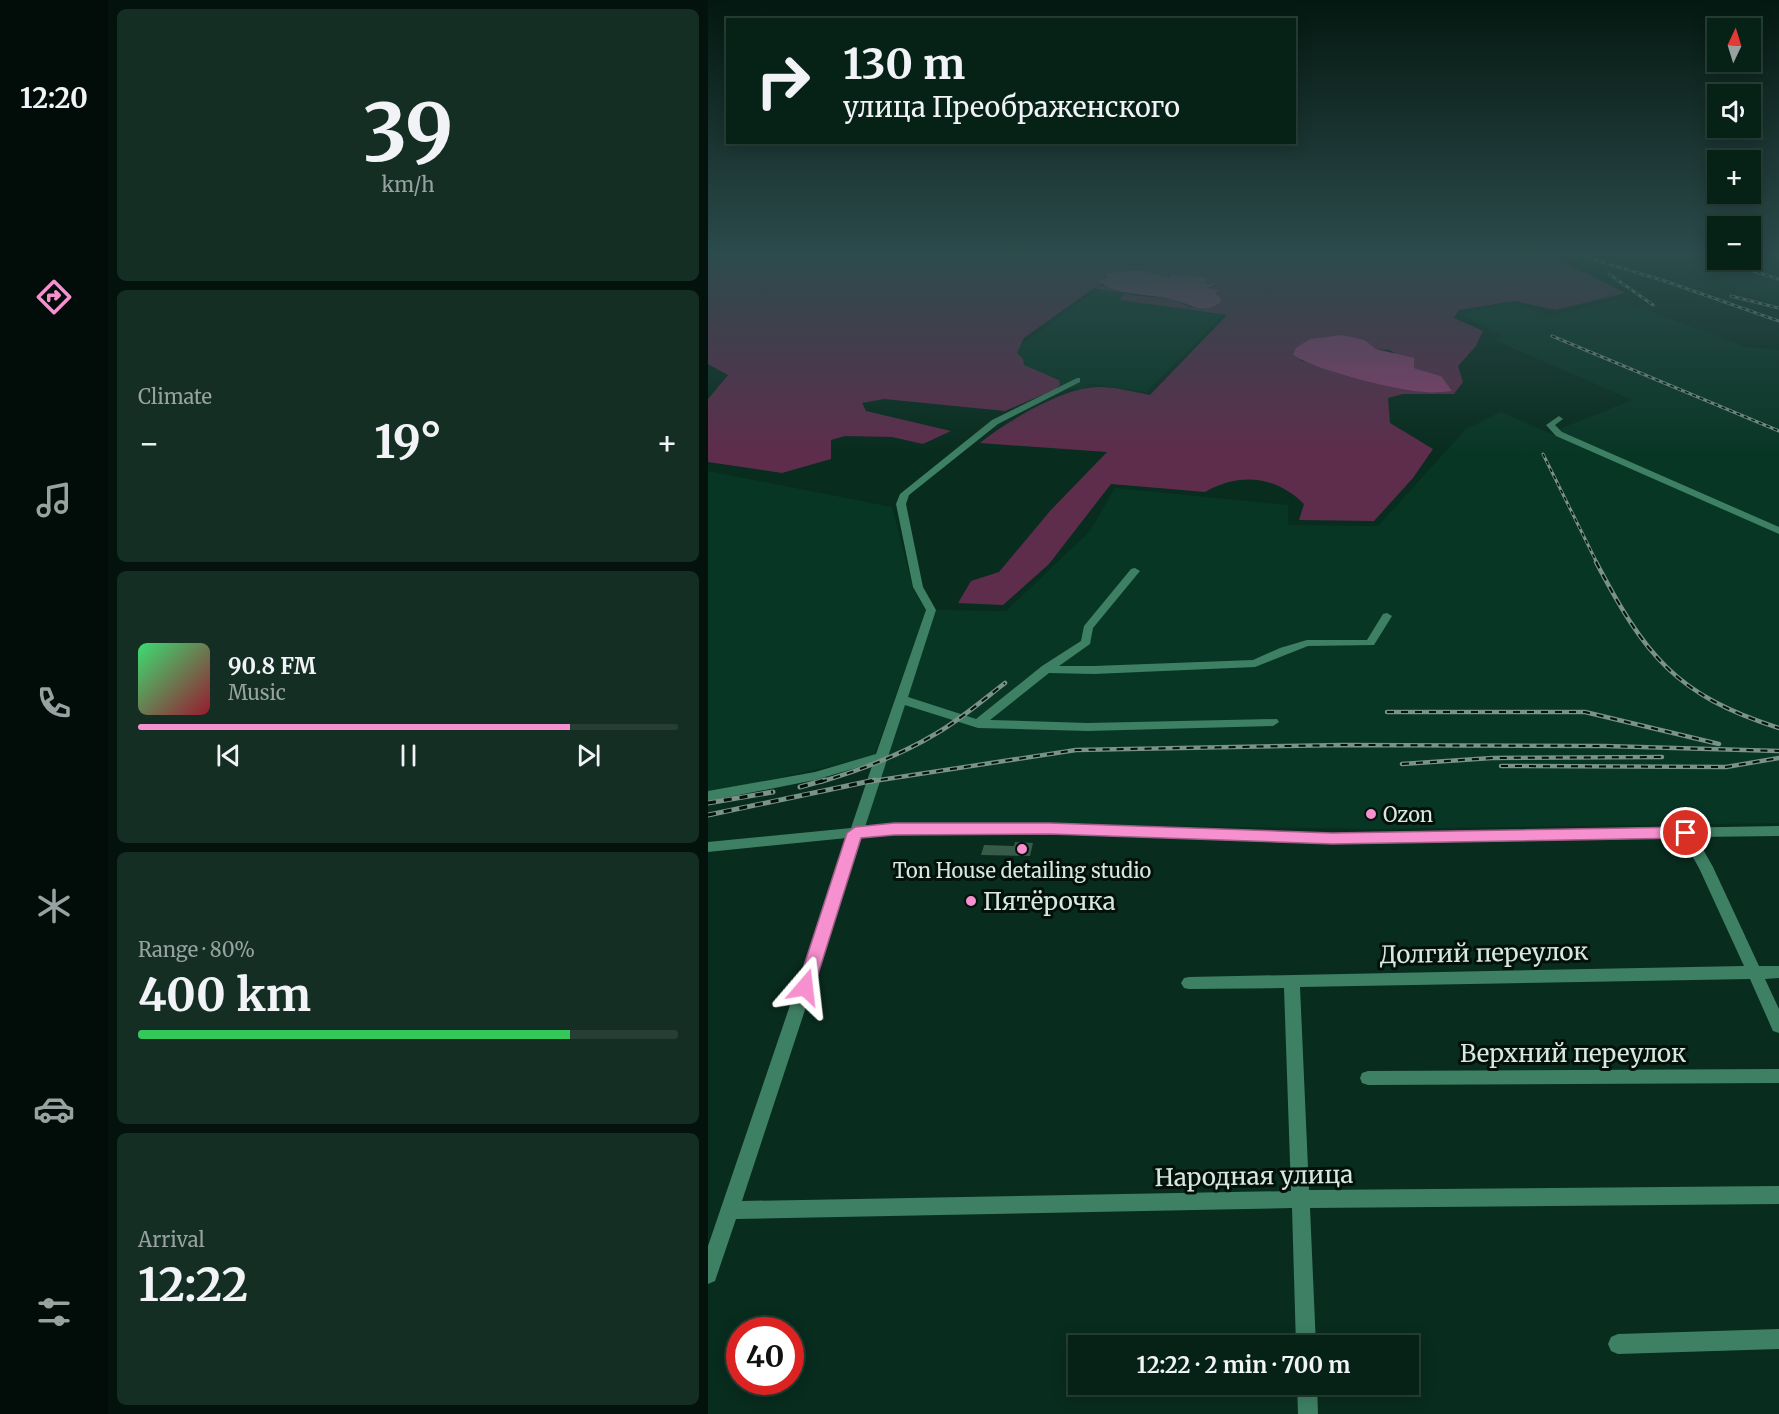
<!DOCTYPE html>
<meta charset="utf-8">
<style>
:root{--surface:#062116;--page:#142e23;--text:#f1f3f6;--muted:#98a3a1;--line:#273e35;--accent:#f690cf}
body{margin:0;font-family:Merriweather,serif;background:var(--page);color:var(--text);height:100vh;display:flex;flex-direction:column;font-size:22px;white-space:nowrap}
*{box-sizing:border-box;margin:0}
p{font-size:20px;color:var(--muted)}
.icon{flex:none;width:33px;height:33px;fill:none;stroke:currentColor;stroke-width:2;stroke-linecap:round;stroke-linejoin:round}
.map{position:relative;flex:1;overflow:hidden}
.drawer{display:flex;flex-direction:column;gap:9px;padding:9px;background:#03120c;width:600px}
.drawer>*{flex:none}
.guide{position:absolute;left:18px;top:18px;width:570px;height:126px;border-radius:0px;box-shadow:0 3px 15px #0003,0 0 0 2px var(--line);background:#062116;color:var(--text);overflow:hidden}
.needle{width:39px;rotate:4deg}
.tools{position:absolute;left:999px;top:18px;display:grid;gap:12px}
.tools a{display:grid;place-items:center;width:54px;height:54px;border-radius:0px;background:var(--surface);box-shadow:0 3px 15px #0003,0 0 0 2px var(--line);font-size:30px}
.speed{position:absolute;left:18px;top:1317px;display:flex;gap:12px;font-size:30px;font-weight:700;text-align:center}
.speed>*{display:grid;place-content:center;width:78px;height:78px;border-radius:50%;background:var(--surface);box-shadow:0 3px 15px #0003,0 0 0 2px var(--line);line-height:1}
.speed .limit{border:9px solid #d22;background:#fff;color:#111}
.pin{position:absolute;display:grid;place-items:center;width:51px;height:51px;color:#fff;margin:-26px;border:3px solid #fff;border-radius:50%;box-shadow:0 2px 6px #0007}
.me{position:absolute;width:66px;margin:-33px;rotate:17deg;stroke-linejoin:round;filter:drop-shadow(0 0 4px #0008)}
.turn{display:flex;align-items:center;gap:21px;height:126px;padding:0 18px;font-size:27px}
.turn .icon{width:78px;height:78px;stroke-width:2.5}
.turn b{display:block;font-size:42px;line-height:51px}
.big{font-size:45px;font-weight:700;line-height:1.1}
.drawer .widget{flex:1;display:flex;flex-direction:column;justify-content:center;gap:9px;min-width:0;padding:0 21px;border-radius:9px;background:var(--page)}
.drawer .dial{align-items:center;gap:0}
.dial b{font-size:78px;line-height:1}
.song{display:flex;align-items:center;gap:18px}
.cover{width:72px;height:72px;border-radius:9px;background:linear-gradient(135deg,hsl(140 70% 55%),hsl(350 70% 35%))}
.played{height:6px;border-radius:3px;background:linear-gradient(90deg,var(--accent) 80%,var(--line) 80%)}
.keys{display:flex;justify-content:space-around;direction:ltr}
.heat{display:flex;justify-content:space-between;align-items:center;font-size:33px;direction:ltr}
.charge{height:9px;border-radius:4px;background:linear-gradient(90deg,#34c759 80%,var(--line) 0)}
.trip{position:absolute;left:360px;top:1335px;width:351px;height:60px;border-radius:0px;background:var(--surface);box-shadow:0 3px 15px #0003,0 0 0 2px var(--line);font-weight:700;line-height:60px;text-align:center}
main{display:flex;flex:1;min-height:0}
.tab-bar{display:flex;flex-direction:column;width:108px;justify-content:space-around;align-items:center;background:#020d09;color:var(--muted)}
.tab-bar .icon{width:42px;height:42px}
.tab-bar .current{color:var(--accent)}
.tab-bar b{font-size:27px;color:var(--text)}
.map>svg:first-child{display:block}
.built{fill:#083625}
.green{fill:#5e2d4c;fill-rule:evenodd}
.water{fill:#8d3f71}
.building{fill:#385a49}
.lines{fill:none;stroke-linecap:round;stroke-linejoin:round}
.minor{fill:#3e8063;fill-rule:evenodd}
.rail-far2-casing{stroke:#799388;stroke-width:3}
.rail-far1-casing{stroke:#799388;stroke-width:4.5}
.rail-casing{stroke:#799388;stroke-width:5}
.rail-far2{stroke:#04110b;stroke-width:1.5;stroke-dasharray:4;stroke-linecap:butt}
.rail-far1{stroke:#04110b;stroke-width:2;stroke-dasharray:7;stroke-linecap:butt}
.rail{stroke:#04110b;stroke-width:3;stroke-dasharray:8;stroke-linecap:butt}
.route{fill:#f690cf;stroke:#a05e87;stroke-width:1.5}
.poi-dot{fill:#f690cf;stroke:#04110b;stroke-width:2}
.labels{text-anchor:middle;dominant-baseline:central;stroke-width:6;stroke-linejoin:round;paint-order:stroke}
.poi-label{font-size:20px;fill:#d6e8df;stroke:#04110b;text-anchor:start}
.near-poi-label{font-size:24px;fill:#d6e8df;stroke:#04110b;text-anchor:start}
.near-street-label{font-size:24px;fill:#d6e8df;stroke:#04110b}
</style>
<main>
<nav class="tab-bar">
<b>12:20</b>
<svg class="icon current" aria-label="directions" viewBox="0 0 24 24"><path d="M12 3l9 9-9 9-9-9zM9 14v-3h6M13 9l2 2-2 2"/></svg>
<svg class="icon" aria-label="music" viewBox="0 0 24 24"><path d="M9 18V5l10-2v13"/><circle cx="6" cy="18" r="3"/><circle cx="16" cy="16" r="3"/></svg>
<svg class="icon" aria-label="phone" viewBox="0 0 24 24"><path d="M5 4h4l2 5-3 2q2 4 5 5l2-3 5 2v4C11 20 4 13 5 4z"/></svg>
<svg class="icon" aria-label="climate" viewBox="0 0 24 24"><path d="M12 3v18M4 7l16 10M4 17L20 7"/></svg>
<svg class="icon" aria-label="car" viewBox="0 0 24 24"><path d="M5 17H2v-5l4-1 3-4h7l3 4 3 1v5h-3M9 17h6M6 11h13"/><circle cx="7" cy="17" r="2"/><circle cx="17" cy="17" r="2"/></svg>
<svg class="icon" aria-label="filters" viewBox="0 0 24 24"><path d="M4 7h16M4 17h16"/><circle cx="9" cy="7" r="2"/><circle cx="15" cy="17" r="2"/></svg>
</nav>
<section class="drawer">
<div class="widget dial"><b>39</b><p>km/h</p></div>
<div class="widget"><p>Climate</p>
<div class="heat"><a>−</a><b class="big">19°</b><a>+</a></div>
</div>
<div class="widget">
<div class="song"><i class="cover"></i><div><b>90.8 FM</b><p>Music</p></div></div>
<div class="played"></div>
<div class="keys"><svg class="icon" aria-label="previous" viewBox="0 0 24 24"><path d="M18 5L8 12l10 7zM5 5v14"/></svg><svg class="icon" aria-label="pause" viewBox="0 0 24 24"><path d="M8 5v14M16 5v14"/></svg><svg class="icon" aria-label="next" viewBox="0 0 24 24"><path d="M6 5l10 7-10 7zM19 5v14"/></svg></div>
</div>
<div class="widget"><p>Range · 80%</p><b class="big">400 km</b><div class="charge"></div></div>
<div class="widget"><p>Arrival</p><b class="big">12:22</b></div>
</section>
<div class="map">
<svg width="1071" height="1414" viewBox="0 0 1071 1414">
<rect width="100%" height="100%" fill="#082c1e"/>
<path class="built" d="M941,256h68l1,4h32l1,-4 28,1v47z
M390,289l27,4 -8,7 107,15 -78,77 -55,-8 -9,6 -29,-5 6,-7 -67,-12z
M908,299l130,48 33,3v178l-222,-98 75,-30 -138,-60 10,-4 -46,-22 54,-12 37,15z
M793,412l278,122v289l-403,6 -404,-6 -108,1 72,-214 70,1 84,-80 25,-43 173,17v20l90,1 87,-96z
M0,471l184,36 21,81 13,23 -52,145 -166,38z"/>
<path class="green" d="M0,256h844l73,37 -70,17 -40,-9 -56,9 -5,8 29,13 -7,15 -18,20 5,16 -9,12h-51l-15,4 2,25 43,26 -20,29 -39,43 -75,-1 5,-16c-28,-28 -64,-32 -99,-12l-94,-8 -62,80 -46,41 -45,-2 13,-22 28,-9 51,-61 57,-59 -127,-9c26,-21 85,-57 120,-56 16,0 34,5 50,8l77,-80 -108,-15 6,-7 -31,-5 -70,50 -7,15 6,6 1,6 35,15 1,5 -4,4 -51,22 -121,-12 -22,4 4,8 85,20 -28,13 -31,-7 -47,-1 -14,4v19l-49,14 -74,-11v-63l20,-24 -20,-11zM415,271h21l27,7 4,-3 29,2 2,7 12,1 -11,3 8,2 2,16 -27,1 -17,-8 -41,-4 -31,-10 -2,-4 9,-6zM657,340l11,9 14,1 24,18 27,8 3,7 -10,9h-12l-74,-17 -49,-15z"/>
<path class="water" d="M415,271h21l26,7 1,-3 33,2 4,3 -3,2 1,2 13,-1 -11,5 10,2 -2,4 5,5 -1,4c-17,12 -33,0 -49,-4 -28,-6 -54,-3 -73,-18l8,-3 1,-4z
M634,335l23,5 11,9 38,9v10l27,8 11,15c-10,1 -19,2 -28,1 -24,-1 -115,-23 -131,-38l3,-6 14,-9z"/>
<path class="building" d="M307,842l18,1 -3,13 -49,-1 3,-10 30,1z"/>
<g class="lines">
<path class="minor" d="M369,378h3v4l-82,42 -89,71 -3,9 17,83 13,23 -28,87 68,22 66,-53 39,-25 3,-15 47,-57 4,-1 5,3 -47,57 -3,16 -31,22h35l159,-6 27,-12 27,-8h60l16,-26 4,-1 5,3 -18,29 -66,1 -53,21 -161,7 -45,-1 -59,47 98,3 189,-4 2,3 -6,4 -185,5 -110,-3 -73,-23 -40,122 29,-3h156l282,10 447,-8v10l-83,1 17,30 46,99h20v12l-14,1 14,30v24l-6,-2 -23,-52 -450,8 9,203 470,-4v18l-469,4 6,138h-20l-4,-138 -556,11 -21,62 -7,3v-38l139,-408 -139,14v-10l143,-14 22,-65 -58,17 -107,21v-10l107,-19 61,-18 50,-144 -13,-23 -17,-83 4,-10 92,-74zM186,834h156l282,10 350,-6 17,30 45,98 -555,11 -5,1 -3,5 3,5 5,1 95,-1 7,203 -549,10 120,-364z
M851,416l4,3 -8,6 7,7 217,95v7l-223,-98 -10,-11z
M1071,1069v14l-411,2 -6,-2 -2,-5 2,-5 6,-2z
M1071,1329v20l-161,5 -7,-3 -3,-7 3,-7 7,-3z
M589,1384h20l1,30h-20z"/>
<g class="rail-far2-casing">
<path id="rail-far2" d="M874,256l83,25 114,40
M996,256l75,23
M901,274l44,31
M1023,296l48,12
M844,336l227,95
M835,454l54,109"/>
</g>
<g class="rail-far1-casing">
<path id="rail-far1" d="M888,562c49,93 79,133 183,166
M679,712h198l134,32
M694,764l90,-6 170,-1
M793,766l225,1 53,-9
M112,782c41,-12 81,-27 117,-49 24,-14 46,-33 68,-50
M159,782l209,-32 267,-5 262,1 174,5"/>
</g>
<g class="rail-casing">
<path id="rail" d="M92,787l25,-7
M0,803l65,-11
M0,815l167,-35"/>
</g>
<use href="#rail-far2" class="rail-far2"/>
<use href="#rail-far1" class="rail-far1"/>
<use href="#rail" class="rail"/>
</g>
<linearGradient id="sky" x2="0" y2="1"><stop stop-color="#041810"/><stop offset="0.56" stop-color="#2c4b4c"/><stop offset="1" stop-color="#2c4b4c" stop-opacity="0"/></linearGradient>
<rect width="1071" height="454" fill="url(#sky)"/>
<path class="route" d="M186,823h156l282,10 354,-6 8,6 -8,5 -354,6 -282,-10 -156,1 -33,3 -47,149 -2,5 -7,2 -6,-2 -2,-5 50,-154 8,-6z"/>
<g class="poi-dot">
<circle cx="663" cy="814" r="6"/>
<circle cx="314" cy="849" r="6"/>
<circle cx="263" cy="901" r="6"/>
</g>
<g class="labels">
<g class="poi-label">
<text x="675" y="814">Ozon</text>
<text x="314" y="870" text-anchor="middle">Ton House detailing studio</text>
</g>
<g class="near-poi-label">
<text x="275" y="901">Пятёрочка</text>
</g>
<g class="near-street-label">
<text transform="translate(776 953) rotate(-1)">Долгий переулок</text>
<text x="865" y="1053">Верхний переулок</text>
<text transform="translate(546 1176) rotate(-1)">Народная улица</text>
</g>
</g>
</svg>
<div class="tools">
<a><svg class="needle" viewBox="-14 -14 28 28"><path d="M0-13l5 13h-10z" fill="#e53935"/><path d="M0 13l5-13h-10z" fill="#98a3a1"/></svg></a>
<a><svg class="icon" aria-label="sound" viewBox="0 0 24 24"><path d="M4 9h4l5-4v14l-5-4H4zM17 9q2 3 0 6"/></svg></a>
<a>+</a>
<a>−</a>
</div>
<div class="speed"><div class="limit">40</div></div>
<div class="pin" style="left:978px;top:833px;background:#d93025"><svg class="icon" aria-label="arrive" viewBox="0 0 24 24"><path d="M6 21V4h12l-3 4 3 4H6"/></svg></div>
<svg class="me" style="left:97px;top:987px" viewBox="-20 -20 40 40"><path d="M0-17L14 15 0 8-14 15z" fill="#f690cf" stroke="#fff" stroke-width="4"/></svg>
<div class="trip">12:22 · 2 min · 700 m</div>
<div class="guide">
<div class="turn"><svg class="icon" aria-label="right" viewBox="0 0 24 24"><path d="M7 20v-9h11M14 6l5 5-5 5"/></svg><div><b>130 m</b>улица Преображенского</div></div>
</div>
</div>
</main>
